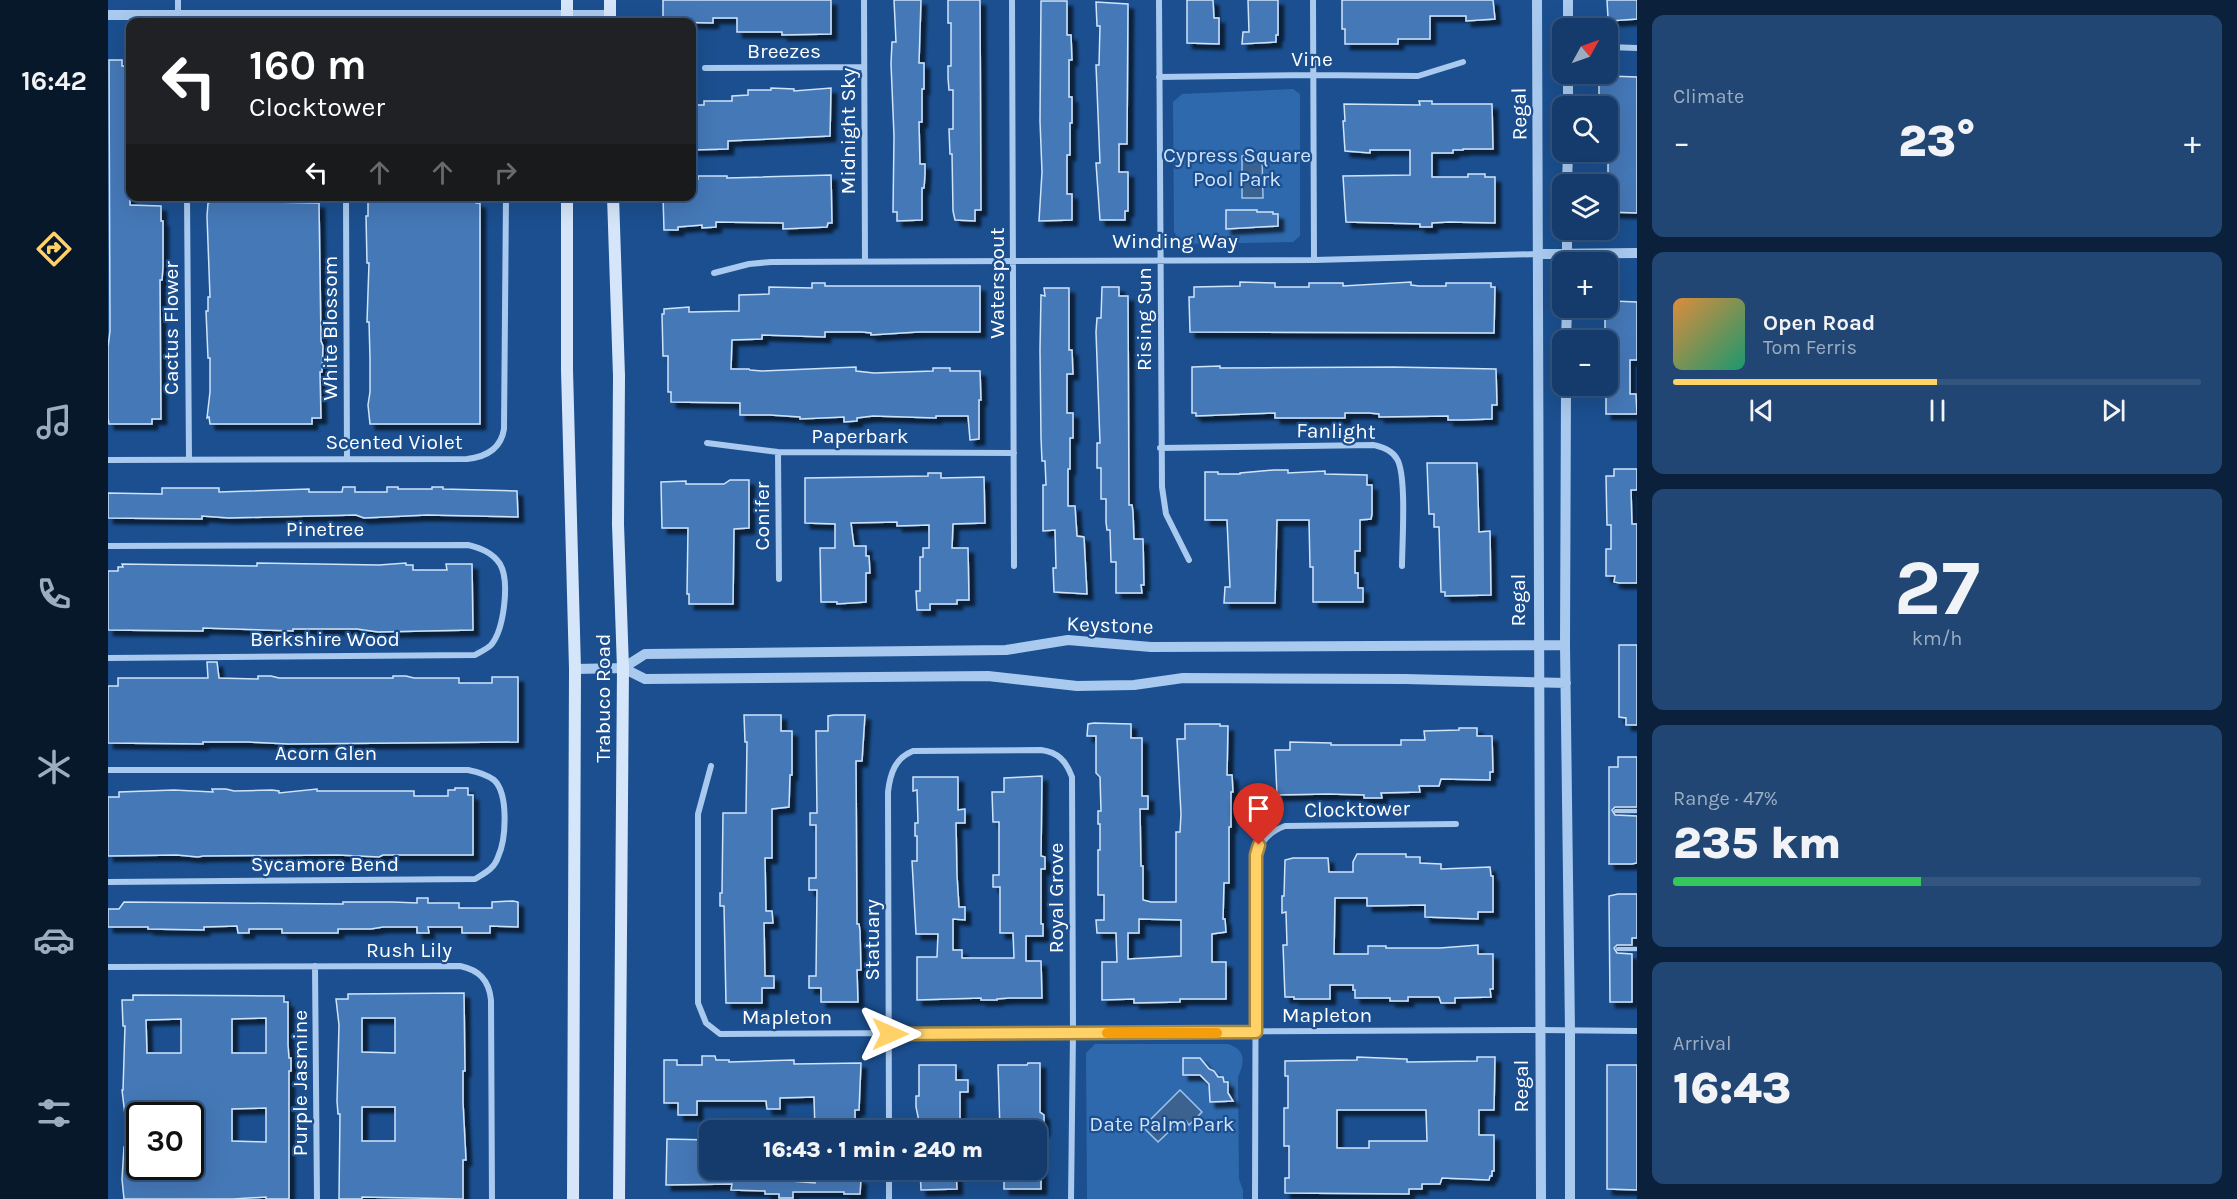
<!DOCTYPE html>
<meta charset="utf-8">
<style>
:root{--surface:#143b6b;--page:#214673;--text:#f1f3f6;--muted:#9dadc1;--line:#33557e;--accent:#ffd166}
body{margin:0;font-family:Karla,sans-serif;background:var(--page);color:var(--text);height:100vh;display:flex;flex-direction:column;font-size:22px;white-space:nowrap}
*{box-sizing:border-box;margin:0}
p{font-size:20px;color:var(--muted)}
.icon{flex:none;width:33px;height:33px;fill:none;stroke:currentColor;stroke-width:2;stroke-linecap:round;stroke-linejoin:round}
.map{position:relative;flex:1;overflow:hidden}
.details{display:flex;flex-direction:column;gap:15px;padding:15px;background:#0b203b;width:600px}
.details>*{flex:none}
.guide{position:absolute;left:18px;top:18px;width:570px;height:183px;border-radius:12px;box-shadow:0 6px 24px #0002,0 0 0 2px var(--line);background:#202124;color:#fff;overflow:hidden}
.needle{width:39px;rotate:50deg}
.controls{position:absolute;left:1444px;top:18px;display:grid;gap:12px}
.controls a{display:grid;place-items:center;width:66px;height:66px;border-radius:12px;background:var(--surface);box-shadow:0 6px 24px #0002,0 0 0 2px var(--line);font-size:30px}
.speed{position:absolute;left:18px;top:1102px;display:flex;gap:12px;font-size:30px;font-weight:700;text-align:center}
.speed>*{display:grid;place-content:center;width:78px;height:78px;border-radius:50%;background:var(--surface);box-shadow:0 6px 24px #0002,0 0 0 2px var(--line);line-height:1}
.speed .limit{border:3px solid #111;border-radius:9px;background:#fff;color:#111}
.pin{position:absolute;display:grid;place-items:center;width:51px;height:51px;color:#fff;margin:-62px -26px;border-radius:50% 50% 50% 0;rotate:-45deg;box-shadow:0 0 6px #0007}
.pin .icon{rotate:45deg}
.me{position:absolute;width:66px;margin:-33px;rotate:90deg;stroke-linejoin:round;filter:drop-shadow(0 0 4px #0008)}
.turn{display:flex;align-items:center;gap:21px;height:126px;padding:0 24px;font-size:27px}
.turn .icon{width:78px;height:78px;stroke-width:2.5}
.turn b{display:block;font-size:42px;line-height:51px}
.lanes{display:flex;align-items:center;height:57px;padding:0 24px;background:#0003;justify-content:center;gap:30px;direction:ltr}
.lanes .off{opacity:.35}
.big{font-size:45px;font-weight:800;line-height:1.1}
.details .card{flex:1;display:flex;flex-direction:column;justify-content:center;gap:9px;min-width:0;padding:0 21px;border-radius:12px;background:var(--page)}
.details .dial{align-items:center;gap:0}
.dial b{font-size:78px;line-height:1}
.song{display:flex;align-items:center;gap:18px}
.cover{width:72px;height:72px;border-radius:9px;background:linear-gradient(135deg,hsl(30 70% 55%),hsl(160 70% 35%))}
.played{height:6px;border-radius:3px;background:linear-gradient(90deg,var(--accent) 50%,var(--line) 50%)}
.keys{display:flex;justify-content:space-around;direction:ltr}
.heat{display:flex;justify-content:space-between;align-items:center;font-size:33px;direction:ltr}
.charge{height:9px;border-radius:4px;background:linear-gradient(90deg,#34c759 47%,var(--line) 0)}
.trip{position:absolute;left:591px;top:1120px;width:348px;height:60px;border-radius:12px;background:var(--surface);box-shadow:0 6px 24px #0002,0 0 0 2px var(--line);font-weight:800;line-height:60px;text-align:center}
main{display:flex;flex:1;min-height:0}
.tab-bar{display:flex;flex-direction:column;width:108px;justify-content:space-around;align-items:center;background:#08182b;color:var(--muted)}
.tab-bar .icon{width:42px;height:42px}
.tab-bar .on{color:var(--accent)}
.tab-bar b{font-size:27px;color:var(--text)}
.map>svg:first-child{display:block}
.green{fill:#2e69ad}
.water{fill:#3c6290;stroke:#9cc4f0;stroke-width:1.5}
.building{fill:#4478b7;stroke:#cfe3fa;stroke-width:1.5;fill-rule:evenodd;filter:url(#shadow)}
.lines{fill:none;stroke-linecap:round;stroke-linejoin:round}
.service{stroke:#a9c9ee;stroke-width:4.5}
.minor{stroke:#a9c9ee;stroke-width:6}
.tertiary{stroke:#a9c9ee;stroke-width:10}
.secondary{stroke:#d6e6fa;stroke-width:12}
.route-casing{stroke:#a68842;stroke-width:15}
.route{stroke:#ffd166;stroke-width:10}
.slow{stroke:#f59e0b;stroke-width:10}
.labels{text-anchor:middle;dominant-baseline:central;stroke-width:4.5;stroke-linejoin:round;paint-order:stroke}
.street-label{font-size:21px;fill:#fff;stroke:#1b4f8f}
.park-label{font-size:21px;fill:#cfe3fa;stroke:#1b4f8f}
</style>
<main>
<nav class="tab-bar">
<b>16:42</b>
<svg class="icon on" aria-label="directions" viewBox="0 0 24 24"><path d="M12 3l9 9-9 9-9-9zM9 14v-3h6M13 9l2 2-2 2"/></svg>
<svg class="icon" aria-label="music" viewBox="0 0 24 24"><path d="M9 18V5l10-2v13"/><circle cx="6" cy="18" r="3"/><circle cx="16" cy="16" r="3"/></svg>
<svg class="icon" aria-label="phone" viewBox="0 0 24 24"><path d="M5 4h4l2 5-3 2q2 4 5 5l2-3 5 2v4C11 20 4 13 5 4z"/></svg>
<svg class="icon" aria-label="climate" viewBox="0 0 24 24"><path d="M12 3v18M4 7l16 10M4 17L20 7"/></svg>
<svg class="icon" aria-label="car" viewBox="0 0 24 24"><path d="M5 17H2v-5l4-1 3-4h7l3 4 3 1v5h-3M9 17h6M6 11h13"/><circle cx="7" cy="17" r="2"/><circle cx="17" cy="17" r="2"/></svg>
<svg class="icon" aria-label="filters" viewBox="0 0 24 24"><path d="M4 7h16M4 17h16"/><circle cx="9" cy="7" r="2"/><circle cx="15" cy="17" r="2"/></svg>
</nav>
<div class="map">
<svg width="1529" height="1199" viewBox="0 0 1529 1199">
<defs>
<filter id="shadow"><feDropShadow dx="5.5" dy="5.5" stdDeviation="1.5" flood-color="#0009"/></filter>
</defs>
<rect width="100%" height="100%" fill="#1b4f8f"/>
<path class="green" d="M1185,89l7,5v142l-7,6 -111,2 -8,-12 -1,-130 9,-8z
M987,1044h133c18,6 17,18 10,33l1,102 4,11v9h-156l-1,-146z"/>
<path class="water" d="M1134,156h20l1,42h-21z
M1072,1090l22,22 -13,13 -3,-4 -7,1 -21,20 -15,-15z"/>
<path class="building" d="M555,0h168v34l-49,1v-3h-45v-14h-24v5l-50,-1z
M786,0h27l-2,63h5v26h-2v33h-3l1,42h5v10l-1,14h-2v32l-25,1v-9h-4l1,-76 -3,-72 1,-22h4z
M840,0h32l1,210h-6v11l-20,-1 -2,-9 -1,-57h-2l-1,-25h4v-39h-4l-1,-12v-12h3v-43h-3z
M1079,0h26l1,18h5v26l-32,-1z
M1140,0h30v35h-2v7l-34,2 1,-12h6z
M1234,0h151l2,19 -29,2v-5h-36v23h-32v5h-53v-15h-3z
M1499,0h30v19l-27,2v-3h-2z
M933,1h26v34h4l1,25h-3v37h3v26h-2v32h-3v39h5v26l-33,1 3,-49 -2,-51z
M988,2l32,2 -1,140h-8v28h9v39h-3v9h-25l-4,-57h4l-4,-98h3l1,-39h-3z
M1,60h13v6h8v139l31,1v15h2v46l-1,13h-2l1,139h-9v5h-43l-1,-6v-71l2,-16z
M1500,76l29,1v136l-29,-1v-114h-9v-15h9z
M663,88l23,1v2l37,-3 -1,48 -102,5v8l-36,1v-45h12v-4h28v-5l16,-1v-5h23z
M1311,101h13v3h60l1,45h-30v1h-10v3h-21v24h36v-3h17v3h10v46l-46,-1 -17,1v4h-12v-3l-74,-2 -3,-46 67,-1v-25h-40v3l-25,-2 -2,-30h2l-1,-17 76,1z
M723,175l1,48h-4l-1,4 -44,2v-6l-67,-1v5l-14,1v-3l-24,2v3h-14l-1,-34h29v-17h6v-3h29v2z
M107,201l104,2 2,138 2,5 -1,26h-2l1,46h-9v6h-102l-1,-7 -2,1 3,-26v-34h-2l-2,-47h2v-14h2l-3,-81 1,-13z
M267,201h101v2h4v221h-110l-2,-19 2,-13v-34l-1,-36h-2l2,-59h-2l-1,-47h2v-14z
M1118,210h31v2h16v2h5v12l-52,3z
M1132,282l35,1v4h34v-4h34v3l68,-4v3l8,1h27v-3h45v4h4l-1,46 -304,-1 -1,-35h5v-10l46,-1z
M704,283h13v3h155v46h-62l-47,3v-2l-9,-1h-37v5l-63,-2v4l-30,1 -1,29h18l1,1 12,1 94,-4v4l18,2 59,-2v-3h17v3h30l1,29h-2v39l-9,1 -2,-24h-32v2l-63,-2 -16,2v3l-13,1v-5l-44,2v-2l-30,-2h-30v-12l-69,-1v-10h-3v-36h-5l-1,-42h2v-5l25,-2v5l50,-1v-16l30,-1v-7l43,1z
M994,287h17v9h9l1,209h3l1,7 1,27h9l1,46h-3l1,8h-26v-31h-5l-1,-32h-3l-1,-8v-23h-5v-31h-4v-25h3l-4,-111 1,-14h4z
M936,288h25v62h3l1,24h-6v39h6v25h-3v31h-2v37h7l2,30 7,1 3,57 -33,-2 -1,-24h3l-1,-38 -12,1v-46h3l-1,-24h-3l-1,-23 -1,-88 1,-55 4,1z
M1504,301l25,1v58h-7v34h6l1,20h-31v-28h2v-27h2l-1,-24h-4v-27h7z
M1112,366v2l173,-1 103,2 1,36h-5v14l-30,1h-14v-4l-69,1v-3l-10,-1h-24v5h-70v-5l-79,3v-3h-4v-46z
M1319,463h50l2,69 11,-1 1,64 -46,1v-4h-4l-2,-65h-5v-13h-5z
M1506,469h23v21h-6l1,34h5v59h-18l-5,-1 1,-6h-9v-27h5v-24h-4l-1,-49h8z
M1166,470h14v3l37,-2v3l42,1v10h5v29l-1,5 -11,1v31h-5v22h3v15h5v14h-50v-35h-3l-1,-47h-32l-2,83h-51l1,-16h5l-3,-67h-22v-48h13v2h22v-1z
M820,473h13v5l43,-1 1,46 -32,1 -1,24h16l1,52h-12v4h-27v6h-13l-1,-19h4v-34h3v-9h6v-23l-32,1v-4l-46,1 3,23h12v10h3l1,17h-4v29l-29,2v-2h-16l-1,-54h15v-24l-30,-1v-45l123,-2z
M622,480h19v48l-15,1 -1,75h-44v-10h-2l1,-66h-26l-1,-46 25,-1v3h38z
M235,487h12v5h32v-5h11v2h34v-2h11v2l74,2 1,26 -91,-2 -63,3 -8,-3 -127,3 -27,-2v3l-94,-1v-25l54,1v-6h57v4l90,-3v3h33z
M149,563l122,2 27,-2v2h7v5h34l-1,-6h26l1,66 -95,2 -21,-3h-64v2l-90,-3v3h-5l-90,-1v-59h10v-4h5l-1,-3 135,2z
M1511,645h18v80h-11v-7l-7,-1z
M99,662h10l2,16 39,1v-3h13l8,2h114v-2h13l8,2h45v5h33v-6h26v65l-230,2 -40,-2h-45v2l-95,-1v-57h10v-8h90z
M636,715h37v16h11v44h-2l-1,32 -17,2v49h-7l1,53h6l1,12h-9l1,53h9v12h-12v15h-36l-2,-97h-4v-13h2l1,-80h23l1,-71h-2z
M726,715h31l-3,46h-6l1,163h2l1,7 1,39h-4l1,32h-37v-14h-12v-12h7l1,-86h-8v-12h7v-53h-6v-12h7l-1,-82h12v-15z
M986,723l37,1v14h11v58h6v13h-8l1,57h2v34l8,2h25v-70h4l1,-18 -4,-75h8v-15h35v2h8l-1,49h5l1,17h-2v35h-2v56h-5l-1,36h2l1,13 -14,2v28h14v37h-46v3l-46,1v-4l-32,1v-38h15l-1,-29h-19l-1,-13h8v-25h-6v-45h2v-26h-2v-13h3l-1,-34 -4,-4v-37h-9l1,-12zM1031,919l42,1v36l-53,3v-26h11z
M1351,728h18v8h15l1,36h-3v8l-49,-1 -2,7h-20l1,6 -39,1 1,5h-18v-3l-36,-1 -51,1 -2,-45h15v-8l41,1v2h70v-5h24l-1,-9 35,-1z
M1510,757h19v50h-22l-3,3 3,5 22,1v47l-5,1h-23v-97h9z
M934,776l-1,80 4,1v12h-4v55h2v12h-17v25h15l1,37h-33l-12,1v1h-16v-2l-64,2v-43h20l1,-23h-22l-4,-73h5v-25h-2v-13h3l-1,-33 -4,1v-14h45v33l7,-1v14h-9l1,53 2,31h6v13l-12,-1v31h9v8h52l-1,-25h-13v-46h-7v-12h6v-53h-6l-1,-30h12v-14z
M347,788h13v7h5v60h-90l-4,2 -41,-2 -135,1 -5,1 -21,-2 -69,1v-59h11v-5l55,-2 39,2 -1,-3h14l8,2 38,-1 7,1v2l38,-4v2h97v5h34v-6h7z
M1249,854h49v3h14v6l21,1v5l49,-2 1,9h2v36h-15v7l-53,-2v-12l-58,1v-8h-32l-1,56h34v-8h18v2h54l38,-3v9h15v35h-3l1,8 -36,1v5h-14l-2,-6h-31v4h-18v-3h-35v-8h-2v-5h-23v14h-36v-2h-9l-2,-52h4l-1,-33 -4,1v-17h2l1,-36 8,-2h35l1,14h24v-10z
M1510,894h19v44h-5v7h-15l-3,3 3,5 15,1v48h-22l-1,-106z
M309,898h11v5h31v5h33v-6l21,-1 5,1v25l-28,-1v7h-28v-6h-34l1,6h-12v-6h-34l-12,2h-33v4h-56v-4h-33v4h-11l-1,-7 -33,1v3l-56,-1v-2h-40v-18h11l5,-7 219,2v-2h50l24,1z
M356,993l1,78h-2v31l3,58h-3v39l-101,-2v2h-23l1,-85h-2l-1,-13 2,-76 -3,-26h12v-5zM254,1018h33v35l-33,-1zM254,1107h33v34h-33z
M25,995l151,1v6h4v43l1,13h2v13h-2v128h-23v-2l-33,2h-109l-2,-20 2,-32h1v-32l-3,-25h1l2,-64h-2l-1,-26h11zM158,1018v35h-34v-34zM73,1019v34h-34l-1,-33zM72,1107v9h10v58l-50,-1v-57h7v-8zM158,1108v34l-34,-1v-32z
M594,1056h13l1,4h13v2l65,-2v4l67,-1 -2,47h-4v21h-40l-1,-34 -34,1v11h-13l-1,-8h-69v14h-19v-12h-14v-43h13v5h25z
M1249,1057l48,2h2v3l70,-1v-4h18l-1,53h-15v25h15v36h-2v5h-2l-1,4 -47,-2 -2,6h-18v5h-13v5l-124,-1v-15h4v-32h-5v-38h4v-32h-3v-15l72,-1zM1229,1110h89l1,31h-58v7h-32z
M1075,1058h17l9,11 5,2 4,6h5l1,5h4v11l5,8 -23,1 -1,-18 -9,-9h-17z
M920,1063h12v49l4,3v16h-44l-2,-66h29z
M811,1065h37v15h12v12h-8v39h-39l-5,-24v-11h3z
M1499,1065h30v125l-30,-1z
M559,1139l43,1v30h81v11l24,2v-13h41v9h5l-1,15h-16v-2h-51v6h-14v-4h-14v-3l-34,-1 1,-6 -66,1z
M812,1170h36l1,19 -36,1z
M896,1170h37v19h-37z"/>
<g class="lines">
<path class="service" d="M1508,811h21
M1510,949h19"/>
<path class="minor" d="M756,0l1,261
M904,0l2,566
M1051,0l3,487 4,27 23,46
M1205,0l1,260
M70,15v-15
M1500,47l29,1
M597,68l159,-1
M1051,77l155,-2 104,1 45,-14
M79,196l2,263
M238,196l1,263
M606,273l35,-9 22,-2 543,-2 225,-6
M599,443l71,9 236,1
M1052,448l214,-3c10,3 18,5 23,14 10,16 5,86 5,107
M670,452l1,127
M0,460l359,-1c18,-2 34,-10 37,-30l2,-233
M0,546l360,-1c12,3 24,7 32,19 10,17 4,66 -9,81 -4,4 -11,7 -16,10l-367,3
M603,766l-13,48v189l8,20 14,11 820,-4 97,1
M0,770h360c10,2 18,4 26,10 15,14 12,60 4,77 -4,12 -13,16 -23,22l-367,3
M207,966l2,233
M0,967l352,-1c19,4 29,14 31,34l1,199
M781,1131l-1,-339c2,-18 7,-34 25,-41l128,-1c17,2 25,11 31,27l1,256 -2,166
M781,1199v-29
M1147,1199l1,-344c5,-15 15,-24 29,-29l171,-2"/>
<path class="tertiary" d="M1429,0l4,1199
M0,15h502
M1460,28v-28
M1460,106v-32
M1459,184l1,-32
M1431,254l98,-1
M1459,262v-32
M1458,340l1,-32
M1458,386l-1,259 5,386v168
M515,668l22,-14 361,-4 62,-10 83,7 414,-2
M467,669l48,-1 22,11 343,-3 89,10 57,-1 49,-7 222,1 161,4"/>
<path class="secondary" d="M459,22v-22
M502,22v-22
M459,196v174l8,299 -2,530
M505,196l6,180 -1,148 5,144 -4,531"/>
</g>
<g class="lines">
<g class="route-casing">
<path id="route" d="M782,1034l366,-2v-177l3,-10"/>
</g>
<use href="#route" class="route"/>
<path class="slow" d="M999,1033h110"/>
</g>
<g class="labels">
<g class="street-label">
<text x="676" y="51">Breezes</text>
<text x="1204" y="59">Vine</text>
<text transform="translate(1411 114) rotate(-91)">Regal</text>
<text transform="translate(740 131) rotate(-90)">Midnight Sky</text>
<text x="1067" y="241">Winding Way</text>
<text transform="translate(889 283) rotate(-90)">Waterspout</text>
<text transform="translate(1036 319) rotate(-90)">Rising Sun</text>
<text transform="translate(63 328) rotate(-90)">Cactus Flower</text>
<text transform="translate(222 328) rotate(-90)">White Blossom</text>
<text transform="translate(1228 431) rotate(1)">Fanlight</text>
<text x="752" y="436">Paperbark</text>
<text x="286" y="442">Scented Violet</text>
<text transform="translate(654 516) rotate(-90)">Conifer</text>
<text x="217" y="529">Pinetree</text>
<text transform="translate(1410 600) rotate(-90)">Regal</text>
<text transform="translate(1002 625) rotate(2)">Keystone</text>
<text x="217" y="639">Berkshire Wood</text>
<text transform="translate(495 698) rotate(-90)">Trabuco Road</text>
<text x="218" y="753">Acorn Glen</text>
<text transform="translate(1249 809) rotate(-1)">Clocktower</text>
<text x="217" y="864">Sycamore Bend</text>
<text transform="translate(948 898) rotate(-90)">Royal Grove</text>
<text transform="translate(764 940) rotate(-90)">Statuary</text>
<text x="301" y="950">Rush Lily</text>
<text x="1219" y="1015">Mapleton</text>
<text x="679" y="1017">Mapleton</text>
<text transform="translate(192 1083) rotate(-90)">Purple Jasmine</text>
<text transform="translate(1413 1086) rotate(-90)">Regal</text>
</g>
<g class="park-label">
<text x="1129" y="155">Cypress Square<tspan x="1129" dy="24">Pool Park</tspan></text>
<text x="1054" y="1124">Date Palm Park</text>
</g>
</g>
</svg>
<div class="controls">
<a><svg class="needle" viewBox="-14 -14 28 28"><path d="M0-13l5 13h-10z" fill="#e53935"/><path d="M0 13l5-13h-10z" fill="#9dadc1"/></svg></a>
<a><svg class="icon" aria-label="search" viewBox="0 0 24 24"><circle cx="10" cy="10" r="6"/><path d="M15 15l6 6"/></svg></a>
<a><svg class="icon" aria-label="layers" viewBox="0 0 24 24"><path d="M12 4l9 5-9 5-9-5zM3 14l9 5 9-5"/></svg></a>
<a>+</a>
<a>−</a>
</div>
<div class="speed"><div class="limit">30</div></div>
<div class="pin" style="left:1151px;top:845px;background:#d93025"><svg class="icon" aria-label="arrive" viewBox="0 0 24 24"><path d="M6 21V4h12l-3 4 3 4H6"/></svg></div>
<svg class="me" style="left:782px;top:1034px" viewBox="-20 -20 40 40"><path d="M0-17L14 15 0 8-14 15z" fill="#ffd166" stroke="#fff" stroke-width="4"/></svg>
<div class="trip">16:43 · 1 min · 240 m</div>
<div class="guide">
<div class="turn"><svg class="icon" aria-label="left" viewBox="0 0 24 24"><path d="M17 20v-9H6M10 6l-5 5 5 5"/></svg><div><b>160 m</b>Clocktower</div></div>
<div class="lanes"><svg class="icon" aria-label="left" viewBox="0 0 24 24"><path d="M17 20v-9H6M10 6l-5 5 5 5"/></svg><svg class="icon off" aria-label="ahead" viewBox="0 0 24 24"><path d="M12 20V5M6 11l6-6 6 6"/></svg><svg class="icon off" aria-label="ahead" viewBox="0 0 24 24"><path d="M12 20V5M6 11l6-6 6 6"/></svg><svg class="icon off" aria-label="right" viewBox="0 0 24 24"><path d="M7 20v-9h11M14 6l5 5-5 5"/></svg></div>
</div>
</div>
<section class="details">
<div class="card"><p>Climate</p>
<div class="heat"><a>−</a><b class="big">23°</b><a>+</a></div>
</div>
<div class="card">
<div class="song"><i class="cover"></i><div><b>Open Road</b><p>Tom Ferris</p></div></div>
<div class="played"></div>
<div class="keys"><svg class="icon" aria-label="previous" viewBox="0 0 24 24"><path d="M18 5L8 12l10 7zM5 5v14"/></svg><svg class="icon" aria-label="pause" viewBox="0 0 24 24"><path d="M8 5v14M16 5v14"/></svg><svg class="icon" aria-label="next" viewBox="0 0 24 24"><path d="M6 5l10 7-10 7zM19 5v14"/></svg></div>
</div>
<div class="card dial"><b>27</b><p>km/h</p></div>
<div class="card"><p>Range · 47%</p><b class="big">235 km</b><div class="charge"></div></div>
<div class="card"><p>Arrival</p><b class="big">16:43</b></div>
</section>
</main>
